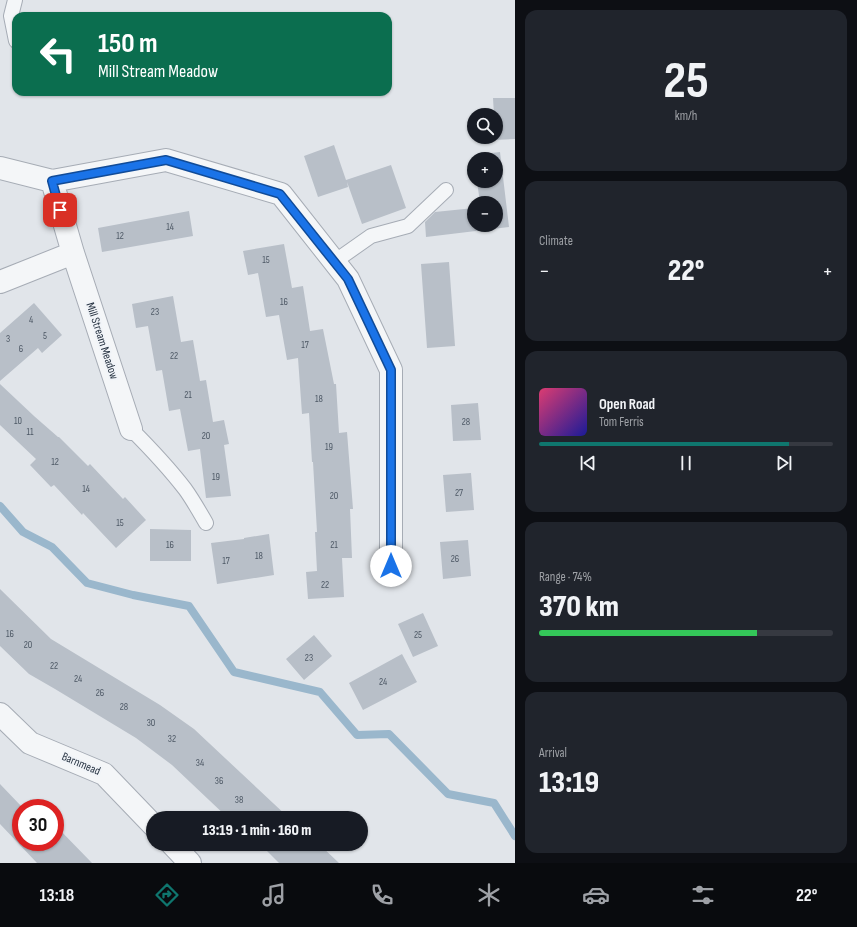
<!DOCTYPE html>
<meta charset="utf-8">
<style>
:root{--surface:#171b24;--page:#20242c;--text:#f1f3f6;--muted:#9ea1a6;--line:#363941;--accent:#0f766e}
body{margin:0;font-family:"Sofia Sans Condensed",sans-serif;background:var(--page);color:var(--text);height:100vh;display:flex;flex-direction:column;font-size:15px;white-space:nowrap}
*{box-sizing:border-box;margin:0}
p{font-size:13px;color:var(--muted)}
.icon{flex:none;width:22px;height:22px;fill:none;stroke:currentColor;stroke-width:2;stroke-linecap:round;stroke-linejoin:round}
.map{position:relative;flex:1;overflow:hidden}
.details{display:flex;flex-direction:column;gap:10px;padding:10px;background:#0d0f14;width:342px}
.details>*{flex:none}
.banner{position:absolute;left:12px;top:12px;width:380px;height:84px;border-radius:12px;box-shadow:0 1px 3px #0004;background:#0b6e4f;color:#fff;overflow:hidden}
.buttons{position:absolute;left:467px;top:108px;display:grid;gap:8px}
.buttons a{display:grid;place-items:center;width:36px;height:36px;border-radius:50%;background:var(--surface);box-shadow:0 1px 3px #0004;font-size:20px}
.speed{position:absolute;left:12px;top:799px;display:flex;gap:8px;font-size:20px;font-weight:700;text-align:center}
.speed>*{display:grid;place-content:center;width:52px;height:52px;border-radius:50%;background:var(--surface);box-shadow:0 1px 3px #0004;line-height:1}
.speed .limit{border:6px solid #d22;background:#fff;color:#111}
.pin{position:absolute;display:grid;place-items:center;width:34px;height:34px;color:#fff;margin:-17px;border-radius:8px;box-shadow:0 2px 6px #0006}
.me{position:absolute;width:44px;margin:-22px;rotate:0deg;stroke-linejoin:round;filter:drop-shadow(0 0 3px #0008)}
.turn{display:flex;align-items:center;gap:14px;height:84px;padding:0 20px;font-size:18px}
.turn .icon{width:52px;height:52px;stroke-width:2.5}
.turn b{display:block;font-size:28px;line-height:34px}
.big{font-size:30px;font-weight:800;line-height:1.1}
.details .card{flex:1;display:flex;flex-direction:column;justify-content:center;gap:6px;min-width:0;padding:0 14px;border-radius:12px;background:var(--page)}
.details .dial{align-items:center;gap:0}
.dial b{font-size:52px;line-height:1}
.song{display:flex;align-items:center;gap:12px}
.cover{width:48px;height:48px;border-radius:6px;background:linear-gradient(135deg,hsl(340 70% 55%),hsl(240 70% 35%))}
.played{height:4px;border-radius:2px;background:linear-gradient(90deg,var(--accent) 85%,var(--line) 85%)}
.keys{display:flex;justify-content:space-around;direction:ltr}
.heat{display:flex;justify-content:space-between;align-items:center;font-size:22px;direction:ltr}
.charge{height:6px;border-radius:3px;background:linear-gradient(90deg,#34c759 74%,var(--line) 0)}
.trip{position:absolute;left:146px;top:811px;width:222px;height:40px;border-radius:20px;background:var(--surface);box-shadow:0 1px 3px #0004;font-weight:800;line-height:40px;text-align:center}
.tabs{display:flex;height:64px;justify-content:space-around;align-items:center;background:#090b0e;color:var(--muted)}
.tabs .icon{width:28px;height:28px}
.tabs .selected{color:var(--accent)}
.tabs b{font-size:18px;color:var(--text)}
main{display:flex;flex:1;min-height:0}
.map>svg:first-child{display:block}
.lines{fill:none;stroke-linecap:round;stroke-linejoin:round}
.stream{stroke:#9ab7cc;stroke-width:8}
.building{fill:#b8bfc8}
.service-casing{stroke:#a6acb5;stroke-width:16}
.minor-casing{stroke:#a6acb5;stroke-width:24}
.service{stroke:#f4f6f8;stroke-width:14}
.minor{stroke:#f4f6f8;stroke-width:22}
.route-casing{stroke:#114b97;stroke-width:10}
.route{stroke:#1a73e8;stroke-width:7}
.labels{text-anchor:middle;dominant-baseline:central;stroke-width:4;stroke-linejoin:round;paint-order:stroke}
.number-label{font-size:10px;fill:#4c5764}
.street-label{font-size:12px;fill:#283443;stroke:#f1f4f8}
</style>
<main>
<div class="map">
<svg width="515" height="863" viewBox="0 0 515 863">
<rect width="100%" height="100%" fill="#e1e5ea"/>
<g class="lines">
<path class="stream" d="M0,506l23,26 29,15 35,36 46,12 56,11 45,66 86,20 37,43 32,-1 59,60 46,9 21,33"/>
</g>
<path class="building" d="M493,98h22v41l-21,1v-3h2v-22h-2z
M334,145l12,35 45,-15 15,43 -44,16 -15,-42 1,5 -30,10 -14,-41z
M500,152l9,75 -83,10 -1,-15 10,-10 39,-4v17h22v-22h-16l-3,-22h19v-22h-21l-1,-4z
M189,211l4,25 -91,16 -4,-24z
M284,244l8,44 11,-2 7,45 13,-2 11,55h2l3,49 8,-1 6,77h-3l2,49h-10l2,39 -36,2 -2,-27 11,-1 -2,-39h2l-4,-70h-1l-3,-49 -7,1 -4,-56 -11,2 -8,-45 -13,2 -8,-44 -10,2 -5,-24z
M449,262l6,84 -28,2 -6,-84z
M173,296l8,46 12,-2 7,41 6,-1 7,42 11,-2 5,24 -5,1 7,51 -25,2 -6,-49 -12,2 -8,-42 -11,2 -7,-41 -6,1 -8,-45 -12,2 -4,-24z
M34,303l28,32 -20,18 -4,-5 -38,33v-48z
M0,384l34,32 24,21h1l29,29 2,-2 33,35 2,-2 21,23 -30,28 -33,-35 -1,2 -28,-30 -3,2 -21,-22 6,-6 -36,-34z
M478,403l3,37 -28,1 -2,-36z
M471,473l3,37 -28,2 -3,-37z
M150,529l41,1v31h-41z
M269,534l5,41 -57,9 -6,-41 33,-4v-1z
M468,540l3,36 -28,3 -3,-37z
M0,589l51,50 109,66 34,24 95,89h-61l-56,-53 -36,-27 -81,-49 -26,-15 -29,-28z
M423,613l15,33 -25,11 -15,-33z
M314,635l18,21 -28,24 -18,-21z
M402,654l15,28 -54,28 -14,-27z
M0,784l22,23 9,-8 8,9h-18v34h34v-17l37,38h-55l-37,-39z
M260,844h59l20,19h-60z"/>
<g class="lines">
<g class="service-casing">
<path id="service" d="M15,0l-4,16 5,25
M334,262l37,-26 37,-10 38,-36
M131,429c19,19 37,38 54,60 8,11 14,22 21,34"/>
</g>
<g class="minor-casing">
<path id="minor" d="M0,168l52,13 114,-21 115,34 67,85 43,91v196
M52,181l21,72 58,176
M0,282l73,-29
M0,714l30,29 74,31 49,51
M172,844l18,19"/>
</g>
<use href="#service" class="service"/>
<use href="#minor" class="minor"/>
</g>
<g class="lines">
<g class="route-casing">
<path id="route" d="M60,210l-8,-29 114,-21 114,34 68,85 43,91v196"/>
</g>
<use href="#route" class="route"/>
</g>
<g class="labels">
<g class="number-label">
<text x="170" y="227">14</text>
<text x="120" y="236">12</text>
<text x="266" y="260">15</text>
<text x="284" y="302">16</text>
<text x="155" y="312">23</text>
<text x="31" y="320">4</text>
<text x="45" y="336">5</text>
<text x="8" y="339">3</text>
<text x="305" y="345">17</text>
<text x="21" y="349">6</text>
<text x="174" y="356">22</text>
<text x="188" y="395">21</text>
<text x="319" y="399">18</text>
<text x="18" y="421">10</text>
<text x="466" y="422">28</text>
<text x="30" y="432">11</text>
<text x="206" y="436">20</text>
<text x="329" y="447">19</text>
<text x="55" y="462">12</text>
<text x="216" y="477">19</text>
<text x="86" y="489">14</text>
<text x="459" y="493">27</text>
<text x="334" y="496">20</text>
<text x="120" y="523">15</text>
<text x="170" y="545">16</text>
<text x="334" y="545">21</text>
<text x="259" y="556">18</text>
<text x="455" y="559">26</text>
<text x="226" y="561">17</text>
<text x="325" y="585">22</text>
<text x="10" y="634">16</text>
<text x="418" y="635">25</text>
<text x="28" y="645">20</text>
<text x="309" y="658">23</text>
<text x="54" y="666">22</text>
<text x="78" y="679">24</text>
<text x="383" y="682">24</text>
<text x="100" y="693">26</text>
<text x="124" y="707">28</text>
<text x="151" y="723">30</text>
<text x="172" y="739">32</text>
<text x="200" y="763">34</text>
<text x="219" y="781">36</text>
<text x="239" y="800">38</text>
</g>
<g class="street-label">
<text transform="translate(102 341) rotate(72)">Mill Stream Meadow</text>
<text transform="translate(81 764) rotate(23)">Barnmead</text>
</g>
</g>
</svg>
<div class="buttons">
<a><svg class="icon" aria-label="search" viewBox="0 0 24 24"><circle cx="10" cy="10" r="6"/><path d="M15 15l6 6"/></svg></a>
<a>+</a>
<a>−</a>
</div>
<div class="speed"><div class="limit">30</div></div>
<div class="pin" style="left:60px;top:210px;background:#d93025"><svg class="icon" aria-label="arrive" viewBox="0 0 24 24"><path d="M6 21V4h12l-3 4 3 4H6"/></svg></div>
<svg class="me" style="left:391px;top:566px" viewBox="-20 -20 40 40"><circle r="19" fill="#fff"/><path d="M0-13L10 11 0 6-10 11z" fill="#1a73e8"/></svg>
<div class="trip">13:19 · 1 min · 160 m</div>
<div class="banner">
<div class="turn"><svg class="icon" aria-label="left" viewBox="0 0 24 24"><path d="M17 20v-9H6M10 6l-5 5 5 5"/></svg><div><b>150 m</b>Mill Stream Meadow</div></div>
</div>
</div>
<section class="details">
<div class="card dial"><b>25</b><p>km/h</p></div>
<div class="card"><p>Climate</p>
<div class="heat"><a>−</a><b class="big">22°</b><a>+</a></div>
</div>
<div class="card">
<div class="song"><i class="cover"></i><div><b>Open Road</b><p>Tom Ferris</p></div></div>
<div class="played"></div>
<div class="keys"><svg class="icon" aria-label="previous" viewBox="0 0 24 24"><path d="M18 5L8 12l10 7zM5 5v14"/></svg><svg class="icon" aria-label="pause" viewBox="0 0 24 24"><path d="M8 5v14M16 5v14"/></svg><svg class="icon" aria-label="next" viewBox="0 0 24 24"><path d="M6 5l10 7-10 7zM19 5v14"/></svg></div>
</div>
<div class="card"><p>Range · 74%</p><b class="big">370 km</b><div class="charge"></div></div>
<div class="card"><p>Arrival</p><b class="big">13:19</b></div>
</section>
</main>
<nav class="tabs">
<b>13:18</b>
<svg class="icon selected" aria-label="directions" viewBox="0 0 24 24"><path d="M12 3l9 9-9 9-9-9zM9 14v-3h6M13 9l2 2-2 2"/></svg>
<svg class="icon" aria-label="music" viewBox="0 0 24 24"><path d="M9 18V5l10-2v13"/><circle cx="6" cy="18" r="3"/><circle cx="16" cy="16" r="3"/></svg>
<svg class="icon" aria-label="phone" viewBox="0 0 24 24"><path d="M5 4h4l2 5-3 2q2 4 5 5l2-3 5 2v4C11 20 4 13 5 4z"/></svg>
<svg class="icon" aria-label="climate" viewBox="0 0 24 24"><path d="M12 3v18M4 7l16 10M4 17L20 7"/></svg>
<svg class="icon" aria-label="car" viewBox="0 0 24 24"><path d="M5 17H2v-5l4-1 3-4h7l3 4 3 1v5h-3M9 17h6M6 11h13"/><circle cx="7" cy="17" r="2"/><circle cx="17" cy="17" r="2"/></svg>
<svg class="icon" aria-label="filters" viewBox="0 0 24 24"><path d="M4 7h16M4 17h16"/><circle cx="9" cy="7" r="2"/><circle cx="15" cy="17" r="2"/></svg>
<b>22°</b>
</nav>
